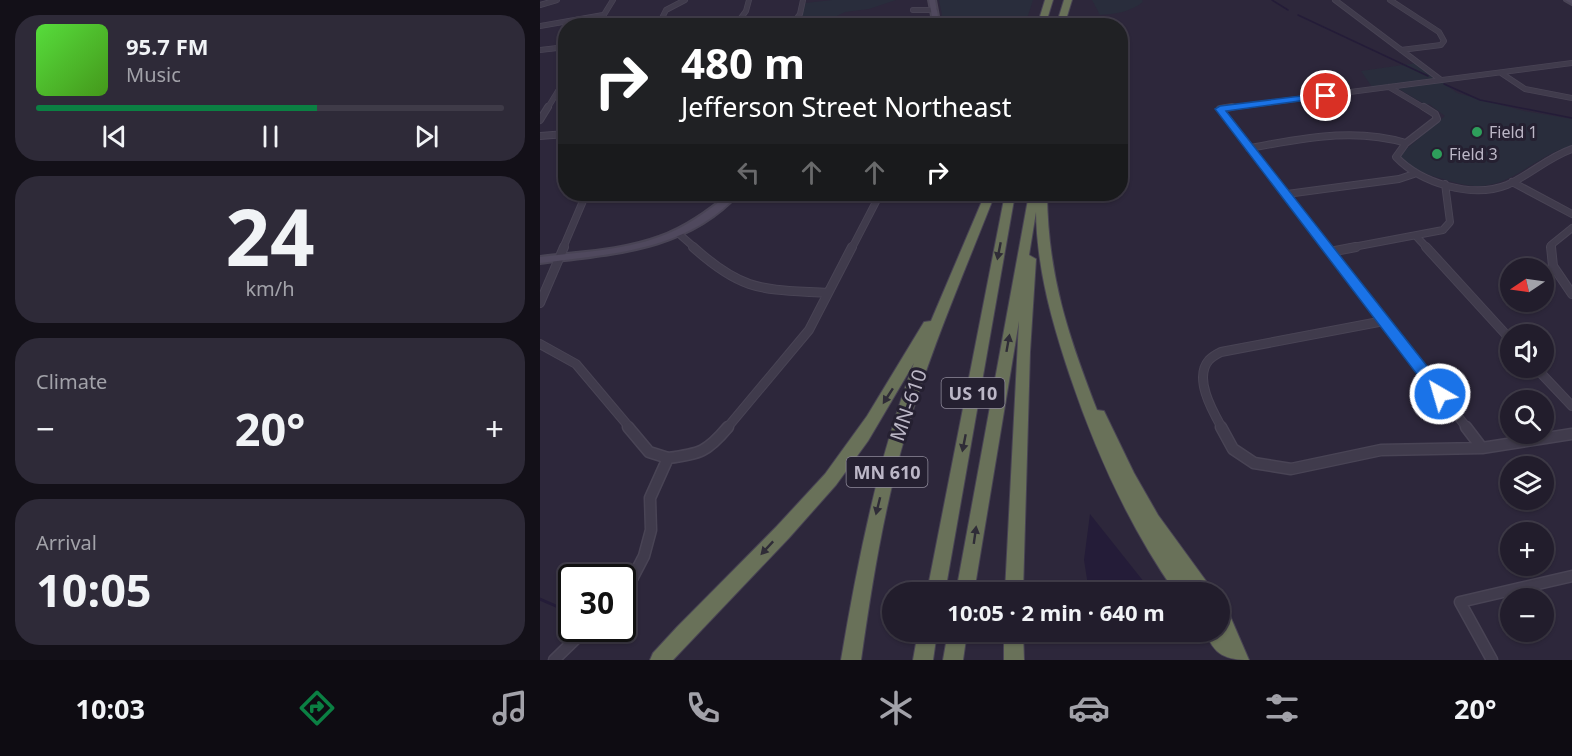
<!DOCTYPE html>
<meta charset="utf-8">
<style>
:root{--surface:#221d2c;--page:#2e2a38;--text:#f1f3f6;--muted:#a2a2a9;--line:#3f3b48;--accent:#0b8043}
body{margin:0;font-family:"Noto Sans",sans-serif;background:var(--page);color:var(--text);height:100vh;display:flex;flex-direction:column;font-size:22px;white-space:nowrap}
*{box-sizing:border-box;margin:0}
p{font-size:20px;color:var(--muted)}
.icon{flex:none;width:33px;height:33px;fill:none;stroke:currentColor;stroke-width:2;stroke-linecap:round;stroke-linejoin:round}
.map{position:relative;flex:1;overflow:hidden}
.sheet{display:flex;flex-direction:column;gap:15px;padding:15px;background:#131018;width:540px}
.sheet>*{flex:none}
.hud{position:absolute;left:18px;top:18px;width:570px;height:183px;border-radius:24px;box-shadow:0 2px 4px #0004,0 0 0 2px var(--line);background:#202124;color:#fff;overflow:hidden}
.needle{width:39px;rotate:257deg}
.fabs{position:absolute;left:960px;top:258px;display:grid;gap:12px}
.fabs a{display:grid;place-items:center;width:54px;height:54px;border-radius:50%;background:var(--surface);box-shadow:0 2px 4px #0004,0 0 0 2px var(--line);font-size:30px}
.speed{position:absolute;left:18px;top:564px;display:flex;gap:12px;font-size:30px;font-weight:700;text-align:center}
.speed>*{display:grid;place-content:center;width:78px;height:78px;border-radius:50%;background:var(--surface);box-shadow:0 2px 4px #0004,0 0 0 2px var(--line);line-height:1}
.speed .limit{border:3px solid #111;border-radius:9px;background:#fff;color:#111}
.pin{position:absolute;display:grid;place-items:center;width:51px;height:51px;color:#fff;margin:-26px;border:3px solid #fff;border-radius:50%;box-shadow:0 2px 6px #0007}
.me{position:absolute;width:66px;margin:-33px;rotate:322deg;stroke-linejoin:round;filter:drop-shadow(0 0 4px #0008)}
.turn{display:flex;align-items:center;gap:21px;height:126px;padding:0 24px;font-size:27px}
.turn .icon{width:78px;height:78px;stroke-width:2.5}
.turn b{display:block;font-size:42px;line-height:51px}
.lanes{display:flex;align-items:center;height:57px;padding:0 24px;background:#0003;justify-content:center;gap:30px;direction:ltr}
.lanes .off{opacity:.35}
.big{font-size:45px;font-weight:700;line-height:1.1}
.sheet .card{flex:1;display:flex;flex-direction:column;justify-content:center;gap:9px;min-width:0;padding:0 21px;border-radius:24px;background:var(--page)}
.sheet .dial{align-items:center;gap:0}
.dial b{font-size:78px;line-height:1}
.song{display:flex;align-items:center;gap:18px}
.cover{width:72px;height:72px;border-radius:9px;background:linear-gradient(135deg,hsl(110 70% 55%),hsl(100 70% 35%))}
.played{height:6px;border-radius:3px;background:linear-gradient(90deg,var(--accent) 60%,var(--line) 60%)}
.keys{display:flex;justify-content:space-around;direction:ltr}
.heat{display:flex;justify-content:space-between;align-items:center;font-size:33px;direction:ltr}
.trip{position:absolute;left:342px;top:582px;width:348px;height:60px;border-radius:30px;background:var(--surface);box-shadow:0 2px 4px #0004,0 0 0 2px var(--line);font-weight:700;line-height:60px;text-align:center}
.menu{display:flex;height:96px;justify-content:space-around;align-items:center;background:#0e0c12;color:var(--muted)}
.menu .icon{width:42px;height:42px}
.menu .current{color:var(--accent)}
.menu b{font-size:27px;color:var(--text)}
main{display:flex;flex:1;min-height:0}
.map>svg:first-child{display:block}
.green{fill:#292d3c}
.water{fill:#241c38}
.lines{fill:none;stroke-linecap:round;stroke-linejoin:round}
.stream-far1{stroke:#241c38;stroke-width:1.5}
.stream{stroke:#241c38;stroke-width:3}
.street-far3-casing{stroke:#494455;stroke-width:6}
.street-far2-casing{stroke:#494455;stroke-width:8}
.street-far1-casing{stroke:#494455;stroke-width:10}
.street-casing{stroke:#494455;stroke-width:13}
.secondary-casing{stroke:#494455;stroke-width:4}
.highway-casing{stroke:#484354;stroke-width:2}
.street-far3{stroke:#403b4c;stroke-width:4.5}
.street-far2{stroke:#403b4c;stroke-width:6}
.street-far1{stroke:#403b4c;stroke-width:8}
.street{stroke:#403b4c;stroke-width:10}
.secondary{fill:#50495e;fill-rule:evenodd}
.highway{fill:#697159;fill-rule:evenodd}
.oneway{fill:#2f2c37}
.route{fill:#1a73e8;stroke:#114b97;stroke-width:1.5}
.leisure-dot{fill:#2e9e5b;stroke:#252031;stroke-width:2}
.labels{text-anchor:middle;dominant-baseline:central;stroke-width:6;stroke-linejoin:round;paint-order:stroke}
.far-poi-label{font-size:16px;fill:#bcb7c7;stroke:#252031;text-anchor:start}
.shield{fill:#252031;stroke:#8f8a9a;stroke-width:1.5}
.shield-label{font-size:18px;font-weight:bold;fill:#bcb7c7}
.street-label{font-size:20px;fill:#bcb7c7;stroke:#252031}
</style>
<main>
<section class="sheet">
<div class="card">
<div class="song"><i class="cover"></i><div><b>95.7 FM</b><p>Music</p></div></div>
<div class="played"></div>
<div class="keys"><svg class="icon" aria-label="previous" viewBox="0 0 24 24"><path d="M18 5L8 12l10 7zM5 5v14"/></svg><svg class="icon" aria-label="pause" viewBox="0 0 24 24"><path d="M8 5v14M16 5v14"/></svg><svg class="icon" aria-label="next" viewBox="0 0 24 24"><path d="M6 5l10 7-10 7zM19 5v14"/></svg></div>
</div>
<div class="card dial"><b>24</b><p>km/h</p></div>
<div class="card"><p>Climate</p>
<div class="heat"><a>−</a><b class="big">20°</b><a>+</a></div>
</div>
<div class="card"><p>Arrival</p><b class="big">10:05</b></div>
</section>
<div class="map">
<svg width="1032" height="660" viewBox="0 0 1032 660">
<rect width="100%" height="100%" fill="#2d273b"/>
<path class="green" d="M292,0h64l-27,9 -24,3 -22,11 -26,-1 8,-19z
M399,0h94l-8,25h-89l6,-10z
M552,0h50l1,2c-13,10 -27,12 -43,13z
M877,63l40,30 67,18 48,8v27c-14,3 -25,10 -37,17 -41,26 -52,29 -99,14 -14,-4 -27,-7 -35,-20l3,-6 41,-35 -16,-12 -3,1 -34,-20 -20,2 -11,-16z"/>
<path class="water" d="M550,514l62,78h-63l-5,-32z"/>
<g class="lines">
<path class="stream-far1" d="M732,0l16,10
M758,15l130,61
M904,84l36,16 92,18"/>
<path class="stream" d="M0,599l32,14"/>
<g class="street-far3-casing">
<path id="street-far3" d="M795,0l106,80
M850,0l49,32 5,9 -3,4 -40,5
M0,5l17,-5
M373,10h22
M0,26l63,-11
M57,26l16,-26
M118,26l8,-16 19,-10
M195,26l11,-15 3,-11
M251,26l9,-12 3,-14
M0,50l26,-3
M961,73l24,16 47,9
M849,87l37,22
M7,109l19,-31
M681,109l351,-46"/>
</g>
<g class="street-far2-casing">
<path id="street-far2" d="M692,107l-12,2 108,139
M884,107l11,7 2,5 -31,24 -10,14c25,26 76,42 111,28 23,-10 41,-28 65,-36
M0,120l8,-13
M0,136l26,-2
M709,148c53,-9 104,-21 157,-5
M972,182l60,32
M747,194l112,-15 15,-5
M138,233l17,15
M876,236l11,12
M23,248l23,-54
M312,248l28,-54
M808,248l95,-18 7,-8 -5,-38
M1011,248v-3l21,-17"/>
</g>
<g class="street-far1-casing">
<path id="street-far1" d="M153,247c51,46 70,42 135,46
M787,247l140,181
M886,247l84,92
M1011,247l2,19 19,28
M790,252l26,-5
M0,303l24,-56
M0,344l36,20 54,64
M996,368l36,38
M187,428l82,-98 43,-83
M682,428c-9,-16 -29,-50 -13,-68 3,-3 8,-6 12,-8l163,-31"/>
</g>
<g class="street-casing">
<path id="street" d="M681,427l12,22 21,14 37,6 90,-19 101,-2 90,-14
M926,427l16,21
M128,458c32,-4 39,-6 60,-31
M82,591l9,-10 13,-25 7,-26 -1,-32 18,-40 -19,-6 -21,-25
M14,660l33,-32
M952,660l-32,-58 112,-26"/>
</g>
<g class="secondary-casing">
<path id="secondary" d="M389,0h6l3,16 -6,10h-6l6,-10z
M1025,0h7v4z
M189,194h9c-51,57 -127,60 -198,69v-6c39,-5 81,-6 119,-20 26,-9 49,-26 70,-43z"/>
</g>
<g class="highway-casing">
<path id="highway" d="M505,0h8l-8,26h-8z
M524,0h8l-8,26h-8z
M445,194h10c-31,79 -65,157 -89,239 -22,74 -34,150 -45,227h-20c17,-101 37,-201 73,-297l-46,78 -32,44 -47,53 -116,122h-23l3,-7 24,-26 100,-101 48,-52 42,-58 57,-94 7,-1z
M465,194h10l-70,398h-18z
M489,194h18c1,82 21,141 50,216l7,1 30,62 24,42 51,70 2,7h-36c-46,-66 -79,-139 -105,-216 -18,-54 -33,-106 -34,-164l-7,43 7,4 -6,93 -7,240h-18l14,-271 -45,271h-18z
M680,607l7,2 22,51c-22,0 -36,-5 -43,-28h14z
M378,632h19l-4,28h-20z
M408,632h19l-4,28h-20z
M464,632h19l1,28h-20z"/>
</g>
<use href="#street-far3" class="street-far3"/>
<use href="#street-far2" class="street-far2"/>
<use href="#street-far1" class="street-far1"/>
<use href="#street" class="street"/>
<use href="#secondary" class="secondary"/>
<use href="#highway" class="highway"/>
</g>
<defs><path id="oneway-solid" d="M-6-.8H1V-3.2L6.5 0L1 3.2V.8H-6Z" transform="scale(1.5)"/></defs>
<g class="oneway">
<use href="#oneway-solid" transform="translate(459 251) rotate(101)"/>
<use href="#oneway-solid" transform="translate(468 343) rotate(-80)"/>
<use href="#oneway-solid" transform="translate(348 396) rotate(123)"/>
<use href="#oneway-solid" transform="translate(424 443) rotate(101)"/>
<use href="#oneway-solid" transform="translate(338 506) rotate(104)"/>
<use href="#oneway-solid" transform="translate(435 535) rotate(-82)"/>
<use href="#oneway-solid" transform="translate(227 548) rotate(133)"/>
</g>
<path class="route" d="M786,93l3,1v3l-103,14 219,278 2,5 -2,4 -5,2 -5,-2 -220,-289 5,-3z"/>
<g class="leisure-dot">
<circle cx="937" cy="132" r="6"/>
<circle cx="897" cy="154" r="6"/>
</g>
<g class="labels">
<g class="far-poi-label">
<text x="949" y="132">Field 1</text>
<text x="909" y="154">Field 3</text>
</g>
<g class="shield">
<rect x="401.5" y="378" width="63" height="30" rx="4.5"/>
<rect x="306.5" y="457" width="81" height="30" rx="4.5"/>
</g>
<g class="shield-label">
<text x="433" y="393">US 10</text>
<text x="347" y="472">MN 610</text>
</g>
<g class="street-label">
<text transform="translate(368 405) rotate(-71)">MN-610</text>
</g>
</g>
</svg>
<div class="fabs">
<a><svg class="needle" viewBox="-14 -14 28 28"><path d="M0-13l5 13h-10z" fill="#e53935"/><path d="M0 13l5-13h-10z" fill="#a2a2a9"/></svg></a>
<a><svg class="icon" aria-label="sound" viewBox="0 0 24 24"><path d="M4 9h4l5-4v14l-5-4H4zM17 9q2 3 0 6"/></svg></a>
<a><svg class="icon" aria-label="search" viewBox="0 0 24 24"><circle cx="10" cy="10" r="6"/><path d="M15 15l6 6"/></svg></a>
<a><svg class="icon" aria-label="layers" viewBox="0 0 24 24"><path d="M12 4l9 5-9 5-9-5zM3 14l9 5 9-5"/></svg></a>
<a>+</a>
<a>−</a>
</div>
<div class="speed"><div class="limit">30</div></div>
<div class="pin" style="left:786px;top:96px;background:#d93025"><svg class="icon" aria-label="arrive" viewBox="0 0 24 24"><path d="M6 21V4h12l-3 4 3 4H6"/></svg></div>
<svg class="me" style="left:900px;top:394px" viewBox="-20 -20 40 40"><circle r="17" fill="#1a73e8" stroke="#fff" stroke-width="3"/><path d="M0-11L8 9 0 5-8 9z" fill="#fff"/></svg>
<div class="trip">10:05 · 2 min · 640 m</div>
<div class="hud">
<div class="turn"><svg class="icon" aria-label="right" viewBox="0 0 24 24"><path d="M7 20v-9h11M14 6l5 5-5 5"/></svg><div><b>480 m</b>Jefferson Street Northeast</div></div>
<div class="lanes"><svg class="icon off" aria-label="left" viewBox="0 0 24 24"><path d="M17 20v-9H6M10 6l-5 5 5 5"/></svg><svg class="icon off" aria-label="ahead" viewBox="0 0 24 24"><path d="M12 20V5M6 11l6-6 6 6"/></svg><svg class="icon off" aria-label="ahead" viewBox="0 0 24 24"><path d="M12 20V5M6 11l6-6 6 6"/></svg><svg class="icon" aria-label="right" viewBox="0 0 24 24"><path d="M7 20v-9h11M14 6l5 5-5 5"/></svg></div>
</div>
</div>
</main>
<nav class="menu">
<b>10:03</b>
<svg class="icon current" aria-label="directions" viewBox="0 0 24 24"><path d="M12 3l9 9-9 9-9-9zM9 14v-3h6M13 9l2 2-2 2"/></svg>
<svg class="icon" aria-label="music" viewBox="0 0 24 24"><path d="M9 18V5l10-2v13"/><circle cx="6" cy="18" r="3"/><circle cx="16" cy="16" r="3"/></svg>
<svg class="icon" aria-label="phone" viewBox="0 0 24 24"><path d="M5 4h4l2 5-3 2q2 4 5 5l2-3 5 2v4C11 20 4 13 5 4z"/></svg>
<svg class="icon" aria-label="climate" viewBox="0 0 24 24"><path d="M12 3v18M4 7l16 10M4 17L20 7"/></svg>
<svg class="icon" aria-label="car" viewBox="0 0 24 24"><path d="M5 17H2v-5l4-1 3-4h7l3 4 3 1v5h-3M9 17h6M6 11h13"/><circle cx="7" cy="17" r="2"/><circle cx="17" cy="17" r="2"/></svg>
<svg class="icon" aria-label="filters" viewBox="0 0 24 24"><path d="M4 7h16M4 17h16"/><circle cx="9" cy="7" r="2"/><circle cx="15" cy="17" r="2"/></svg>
<b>20°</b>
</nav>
